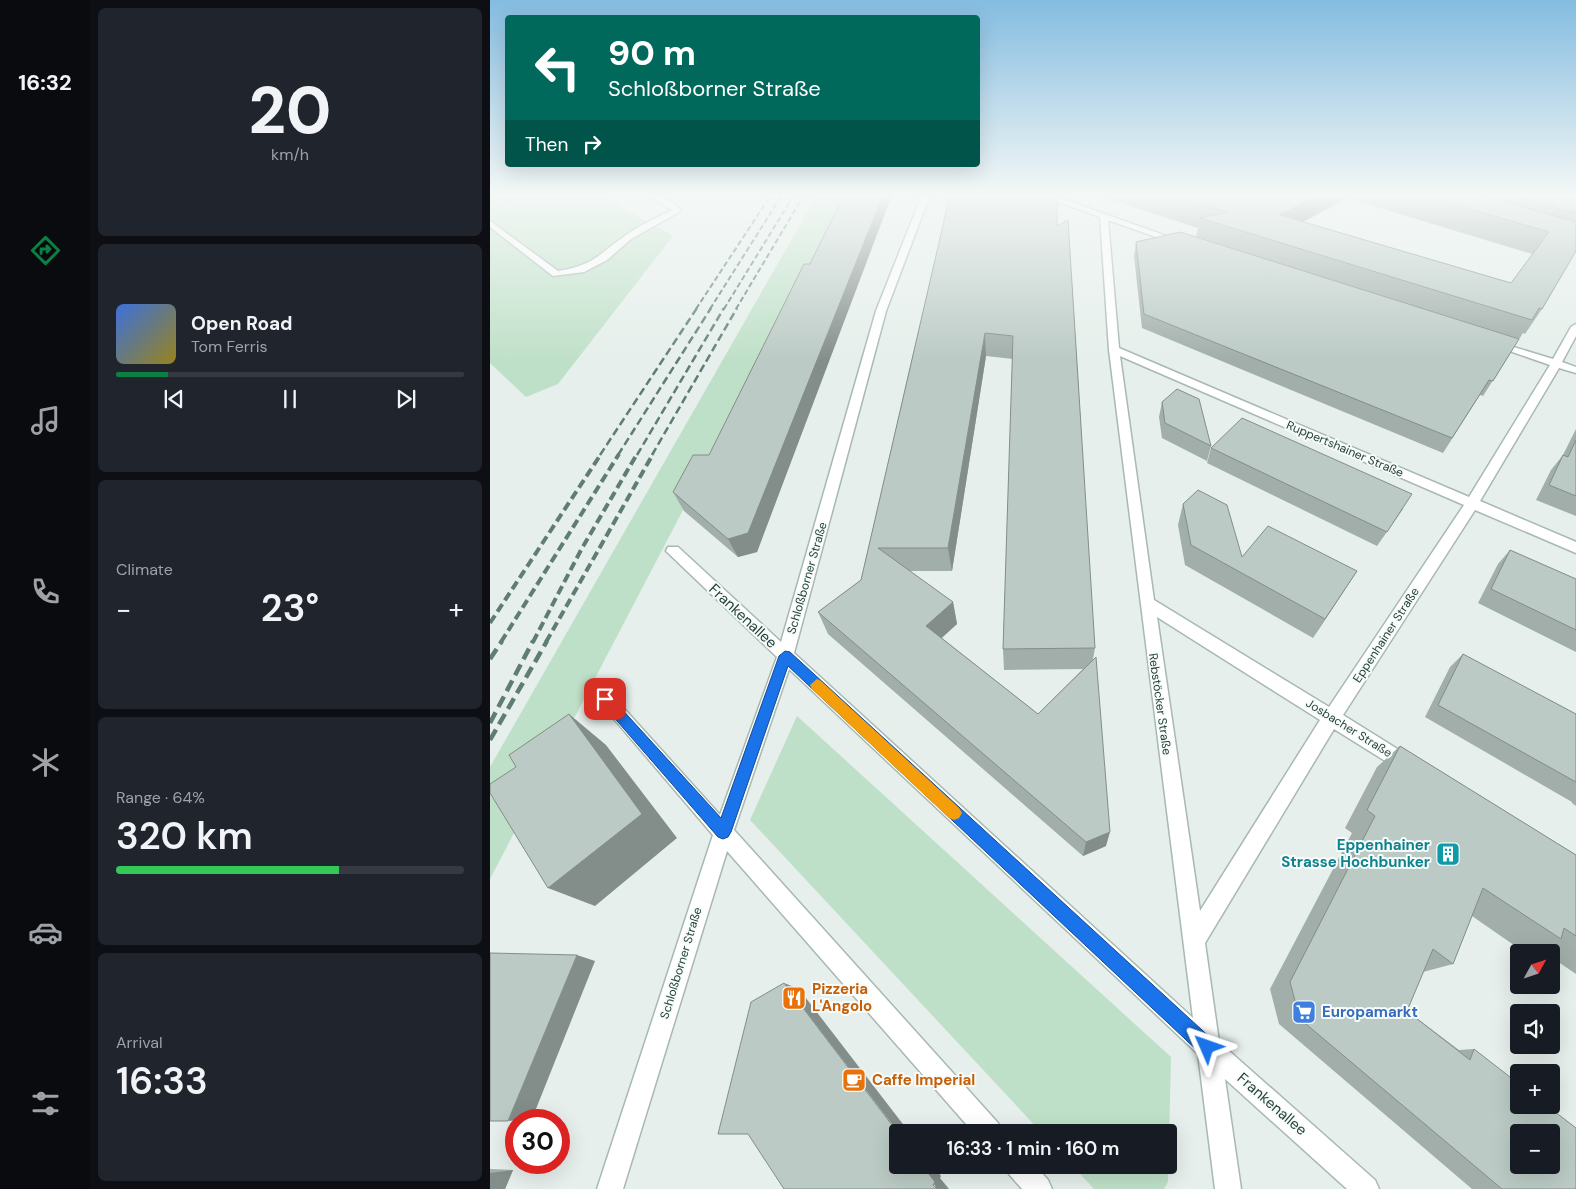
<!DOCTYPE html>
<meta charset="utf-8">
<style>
:root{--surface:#171b24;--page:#20242c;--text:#f1f3f6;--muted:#9ea1a6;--line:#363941;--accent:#0b8043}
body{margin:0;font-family:"DM Sans",sans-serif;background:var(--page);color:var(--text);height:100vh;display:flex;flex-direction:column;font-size:19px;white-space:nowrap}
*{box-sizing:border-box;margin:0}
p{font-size:16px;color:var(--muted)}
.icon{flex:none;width:28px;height:28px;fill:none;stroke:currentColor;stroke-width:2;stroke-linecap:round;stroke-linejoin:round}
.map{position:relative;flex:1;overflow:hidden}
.sheet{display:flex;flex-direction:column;gap:8px;padding:8px;background:#0d0f14;width:400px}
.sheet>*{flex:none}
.top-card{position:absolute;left:15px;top:15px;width:475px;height:152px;border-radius:5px;box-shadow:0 5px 20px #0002;background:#00695c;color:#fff;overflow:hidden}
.needle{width:32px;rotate:50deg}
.tools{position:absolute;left:1020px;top:944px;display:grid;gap:10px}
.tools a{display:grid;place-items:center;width:50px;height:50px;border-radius:5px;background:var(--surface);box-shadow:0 5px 20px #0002;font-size:25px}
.speed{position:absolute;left:15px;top:1109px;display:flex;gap:10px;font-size:25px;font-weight:700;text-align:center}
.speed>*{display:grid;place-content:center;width:65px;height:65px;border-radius:50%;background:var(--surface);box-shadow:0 5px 20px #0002;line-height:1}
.speed .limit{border:8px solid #d22;background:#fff;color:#111}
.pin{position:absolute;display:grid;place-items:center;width:42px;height:42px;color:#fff;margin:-21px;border-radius:10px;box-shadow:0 2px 8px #0006}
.me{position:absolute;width:55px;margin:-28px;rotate:313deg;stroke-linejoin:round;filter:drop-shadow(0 0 4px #0008)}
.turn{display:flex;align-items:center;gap:18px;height:105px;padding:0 20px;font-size:22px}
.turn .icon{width:65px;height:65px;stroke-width:2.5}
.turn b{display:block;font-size:35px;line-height:42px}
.then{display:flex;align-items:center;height:48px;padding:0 20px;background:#0003;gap:10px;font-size:19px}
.big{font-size:38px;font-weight:600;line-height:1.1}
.sheet .widget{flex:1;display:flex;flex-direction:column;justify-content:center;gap:8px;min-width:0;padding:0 18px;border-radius:8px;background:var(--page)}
.sheet .dial{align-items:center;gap:0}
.dial b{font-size:65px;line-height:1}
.song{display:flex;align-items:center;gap:15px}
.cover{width:60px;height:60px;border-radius:8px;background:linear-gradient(135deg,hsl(220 70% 55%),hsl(50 70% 35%))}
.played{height:5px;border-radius:2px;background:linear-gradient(90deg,var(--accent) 15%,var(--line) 15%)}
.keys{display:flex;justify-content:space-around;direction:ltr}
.heat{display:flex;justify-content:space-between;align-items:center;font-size:28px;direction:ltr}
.charge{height:8px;border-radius:4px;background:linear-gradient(90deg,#34c759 64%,var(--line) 0)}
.trip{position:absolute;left:399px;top:1124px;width:288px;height:50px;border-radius:5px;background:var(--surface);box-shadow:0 5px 20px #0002;font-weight:600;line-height:50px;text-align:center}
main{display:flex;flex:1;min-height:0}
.tabs{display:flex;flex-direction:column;width:90px;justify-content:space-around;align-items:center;background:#090b0e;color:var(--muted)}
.tabs .icon{width:35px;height:35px}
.tabs .current{color:var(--accent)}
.tabs b{font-size:22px;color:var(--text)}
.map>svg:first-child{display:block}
.green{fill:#bfe0c8}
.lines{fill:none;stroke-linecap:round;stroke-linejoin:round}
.minor-casing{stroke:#a8b8b2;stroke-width:3}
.minor{fill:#fff;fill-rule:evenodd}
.rail-far3{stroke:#5f7d75;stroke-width:2;stroke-dasharray:5.5 3;stroke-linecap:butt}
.rail-far2{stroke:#5f7d75;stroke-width:2.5;stroke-dasharray:8 4;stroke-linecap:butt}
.rail-far1{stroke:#5f7d75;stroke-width:4;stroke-dasharray:9 4.5;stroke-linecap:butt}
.rail{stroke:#5f7d75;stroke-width:4.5;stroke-dasharray:12 6;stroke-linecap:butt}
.wall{fill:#a1aea9;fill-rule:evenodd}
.shaded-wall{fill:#838d89}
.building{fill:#bbcac4;stroke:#838d89;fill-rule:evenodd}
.route{fill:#1a73e8;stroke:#114b97}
.slow{fill:#f59e0b}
.labels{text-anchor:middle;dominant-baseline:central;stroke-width:4;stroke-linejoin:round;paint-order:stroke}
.street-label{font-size:12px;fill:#24423a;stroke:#f7fbf9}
.near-street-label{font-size:15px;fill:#24423a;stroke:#f7fbf9}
.near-culture-label{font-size:15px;font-weight:bold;fill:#0d838f;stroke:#f7fbf9;text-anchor:end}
.near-food-label{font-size:15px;font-weight:bold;fill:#c56008;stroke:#f7fbf9;text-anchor:start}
.near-shop-label{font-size:15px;font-weight:bold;fill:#366cbe;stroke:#f7fbf9;text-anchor:start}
</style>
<main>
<nav class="tabs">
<b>16:32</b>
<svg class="icon current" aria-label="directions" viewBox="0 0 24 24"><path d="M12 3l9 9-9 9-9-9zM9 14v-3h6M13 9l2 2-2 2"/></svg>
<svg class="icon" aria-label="music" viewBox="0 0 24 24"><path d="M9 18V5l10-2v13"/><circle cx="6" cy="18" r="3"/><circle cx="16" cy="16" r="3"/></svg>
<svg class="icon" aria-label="phone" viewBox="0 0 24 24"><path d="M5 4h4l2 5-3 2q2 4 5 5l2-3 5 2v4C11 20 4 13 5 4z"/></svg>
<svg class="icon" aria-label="climate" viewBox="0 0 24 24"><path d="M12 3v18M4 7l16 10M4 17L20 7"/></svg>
<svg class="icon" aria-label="car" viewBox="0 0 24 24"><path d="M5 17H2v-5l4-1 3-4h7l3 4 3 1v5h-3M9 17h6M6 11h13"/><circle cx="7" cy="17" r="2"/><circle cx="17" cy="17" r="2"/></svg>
<svg class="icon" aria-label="filters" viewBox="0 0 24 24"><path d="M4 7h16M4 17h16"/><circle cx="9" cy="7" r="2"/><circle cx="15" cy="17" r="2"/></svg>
</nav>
<section class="sheet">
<div class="widget dial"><b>20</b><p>km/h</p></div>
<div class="widget">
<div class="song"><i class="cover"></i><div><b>Open Road</b><p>Tom Ferris</p></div></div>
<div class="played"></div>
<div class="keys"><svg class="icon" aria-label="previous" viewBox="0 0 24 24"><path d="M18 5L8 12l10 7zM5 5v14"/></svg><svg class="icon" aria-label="pause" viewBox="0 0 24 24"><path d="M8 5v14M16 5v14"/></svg><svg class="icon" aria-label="next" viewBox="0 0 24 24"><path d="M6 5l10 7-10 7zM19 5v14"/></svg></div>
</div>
<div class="widget"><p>Climate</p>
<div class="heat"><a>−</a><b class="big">23°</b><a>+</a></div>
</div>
<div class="widget"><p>Range · 64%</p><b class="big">320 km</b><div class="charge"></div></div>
<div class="widget"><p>Arrival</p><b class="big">16:33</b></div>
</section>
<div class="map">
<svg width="1086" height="1189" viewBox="0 0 1086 1189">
<rect width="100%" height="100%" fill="#e6efeb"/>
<path class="green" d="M0,195h110l73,41 -115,148 -32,13 -36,-34z
M327,195h29c-117,229 -237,456 -356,684v-112z
M307,716l374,341 -3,125 -4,7h-70l-22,-24h96v-33h-127l-291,-312z"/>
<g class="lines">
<g class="minor-casing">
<path id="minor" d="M158,195c12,0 26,6 33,16l-50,28 -24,21 -23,12 -31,4 -63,-49v-6l68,50c37,-6 39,-16 67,-35 14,-11 32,-18 47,-26z
M432,195h8l-44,116 -92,342 399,365 -84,-668 -9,-133 -60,-22h11l135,48 -7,2 -71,-25 11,128 350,149 81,-132 -61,-21 5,-3 59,18 18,-32 5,-3v12l-14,26 14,5v6l-17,-5 -79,133 96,41v11l-101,-43 -132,205 72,45 3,6 -3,6 -6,3 -6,-3 -69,-43 -129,214 14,99 156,138 4,9h-32l-122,-110 16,110h-26l-17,-135 -409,-385 -55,161 264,293 4,9h-29l-246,-281 -104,338h-26l116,-354 -116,-136 2,-5 6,-3 6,3 109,121 57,-158 -111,-106 2,-4h10l103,95 95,-331zM630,356l344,149 -135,202 -175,-107zM667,617l163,103 -120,191z
M515,1165h30l13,15 4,9h-30l-13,-15z"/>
</g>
<use href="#minor" class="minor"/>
<path class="rail-far3" d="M206,309l75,-114
M220,309l72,-114
M234,309l70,-114
M246,309l68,-114"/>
<path class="rail-far2" d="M110,455l97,-147
M128,455l93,-147
M147,455l87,-147
M162,455l85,-147"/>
<path class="rail-far1" d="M0,623l111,-169
M11,642l118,-188
M43,642l48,-92 56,-96
M56,642l107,-188"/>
<path class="rail" d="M0,659l12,-18
M0,723l43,-82
M0,740l57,-99"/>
</g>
<path class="wall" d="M460,195l107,31 38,422 -2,11 13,187 -23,10 -255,-222 -10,-22 43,-32zM496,356l27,3 -10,290 1,21 79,-1 -45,45 -96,-76 15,-14 -4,-22 -43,-31h42z
M616,195h470v56l-34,58 -17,25 -2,-1 -40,63 -3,-1 -37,58 -301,-125 -8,-72 2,-14 60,-5 2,-9 -90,-29zM857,198l185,56 -21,29 -208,-61z
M338,362l-71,190 -19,5 -54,-46 -11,-19z
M672,402l49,44 -4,15 -45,-23 -3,-21z
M1086,429v87l-40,-16 15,-30 12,-15z
M721,448l192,61 -26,37 -170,-83z
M693,504l59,53 115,14 -44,67 -128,-73 -7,-40z
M1020,550l66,29v73l-98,-49 20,-39z
M973,654l113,60v92l-4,-3v-1l-147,-85 25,-50z
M910,746l176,109v119l-25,-17v-5h-6l-9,-6 -15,4 -49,-34 -19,48 -30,8 -16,39 52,39 15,-1 102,140h-104l-193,-165 -9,-35 82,-156 -7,-5 32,-61z
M0,1169l23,1 -8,19h-15z"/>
<path class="shaded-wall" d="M393,195h9l-135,357 -19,5 -10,-18 95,-195z
M828,195h30l-1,3 -74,40 7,-23z
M495,333l1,23 -34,215 -4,-23z
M867,571l-13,20 -31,47 12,-19z
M463,602l4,22 -26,23 -5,-21z
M79,714l37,31 71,93 -82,68 -47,-18z
M620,832l-4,14 -23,10 3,-14z
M87,955l18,6 -63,158 -24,2z
M294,983l15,6 110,143h-11z
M432,1165h11l8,11 -1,2 9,11h-12z
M23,1170l-8,19h-15v-16z"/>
<path class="building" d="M354,195h39l-135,338 -20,6 -55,-47 20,-37h16l95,-191h6z
M460,195h107v31l11,-6 27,428 -92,1 10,-313 -28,-3 -37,215h-70l75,54 -27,24 112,88 58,-57 14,175 -24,10 -268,-230 43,-32z
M680,195h148l-38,20 231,68 38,-51 -127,-37h57l97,27v29l-34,58 -3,-1 -7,12 -332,-102 27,-6z
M1019,195h67v18z
M690,232l339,107 -26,42 -4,-1 -37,58 -308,-124 -8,-72z
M687,389l22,10 12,47 -46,-23 -3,-21z
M752,418l170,76 -25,38 -176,-84z
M1086,440v56l-27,-11 14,-30 5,2z
M708,490l29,15 15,52 26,-31 89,45 -32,48 -134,-74 -8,-41z
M1020,550l66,29v51l-85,-41z
M973,654l113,60v68l-138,-77z
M79,714l73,100 -94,74 -58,-95v-9l26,-17 -7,-12z
M910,746l176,109v81l-12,-8 -3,11 -78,-51 -30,76 -20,-15 -26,62 63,49 4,-11 45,35v21h27l30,23v61h-74l-202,-170 -10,-37 85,-166 -8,-6zM1029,1132h32v33h-32z
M0,953l87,2 -69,166h-18z
M294,983l114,150v32h24l13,17 -2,3 4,4h-153l-36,-55h-30l33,-132z"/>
<linearGradient id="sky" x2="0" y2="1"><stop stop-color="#84bce0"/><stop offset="0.54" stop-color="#f4f8f6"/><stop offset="1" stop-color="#f4f8f6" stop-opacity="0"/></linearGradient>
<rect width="1086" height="361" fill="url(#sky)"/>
<path class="route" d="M295,651l5,1 424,389 2,6 -2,7 -7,2 -6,-2 -413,-388 -57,166 -3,5 -5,2 -5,-2 -120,-138 2,-4h9l112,123 58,-162z"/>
<path class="slow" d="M327,679l4,2 138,127 3,5 -3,5 -5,2 -5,-2 -137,-129 -2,-4z"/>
<defs>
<g id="building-square" transform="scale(1.25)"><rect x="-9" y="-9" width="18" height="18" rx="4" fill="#0f9aa8" stroke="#f7fbf9"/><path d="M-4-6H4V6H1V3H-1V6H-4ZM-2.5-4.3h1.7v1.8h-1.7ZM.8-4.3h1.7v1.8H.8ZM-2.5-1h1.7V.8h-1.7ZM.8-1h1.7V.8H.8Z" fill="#fff"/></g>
<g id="restaurant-square" transform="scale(1.25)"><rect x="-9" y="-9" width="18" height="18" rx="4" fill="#e8710a" stroke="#f7fbf9"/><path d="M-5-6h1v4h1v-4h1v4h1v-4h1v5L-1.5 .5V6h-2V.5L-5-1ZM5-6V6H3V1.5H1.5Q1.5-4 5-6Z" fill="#fff"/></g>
<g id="supermarket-square" transform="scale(1.25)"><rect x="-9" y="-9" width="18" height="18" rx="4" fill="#3f7fe0" stroke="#f7fbf9"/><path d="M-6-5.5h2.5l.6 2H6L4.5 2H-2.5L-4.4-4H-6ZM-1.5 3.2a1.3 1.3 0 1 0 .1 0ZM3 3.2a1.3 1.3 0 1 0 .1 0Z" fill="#fff"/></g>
<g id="cafe-square" transform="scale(1.25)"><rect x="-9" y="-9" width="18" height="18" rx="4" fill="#e8710a" stroke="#f7fbf9"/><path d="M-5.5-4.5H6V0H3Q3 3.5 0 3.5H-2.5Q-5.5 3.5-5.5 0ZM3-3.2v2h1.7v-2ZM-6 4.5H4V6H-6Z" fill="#fff"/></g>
</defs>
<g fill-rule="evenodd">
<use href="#building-square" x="958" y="854"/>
<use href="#restaurant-square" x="304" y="998"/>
<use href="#supermarket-square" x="814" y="1012"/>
<use href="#cafe-square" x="364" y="1080"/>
</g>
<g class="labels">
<g class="street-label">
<text transform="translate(855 449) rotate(23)">Ruppertshainer Straße</text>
<text transform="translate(317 578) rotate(-74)">Schloßborner Straße</text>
<text transform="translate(896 635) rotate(-57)">Eppenhainer Straße</text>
<text transform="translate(670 704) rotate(82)">Rebstöcker Straße</text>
<text transform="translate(859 728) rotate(32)">Josbacher Straße</text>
<text transform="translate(191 963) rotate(-73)">Schloßborner Straße</text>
</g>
<g class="near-street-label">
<text transform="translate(253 616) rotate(43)">Frankenallee</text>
<text transform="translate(782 1104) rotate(41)">Frankenallee</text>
</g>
<g class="near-culture-label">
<text x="940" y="845">Eppenhainer<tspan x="940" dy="17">Strasse Hochbunker</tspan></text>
</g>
<g class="near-food-label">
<text x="322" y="989">Pizzeria<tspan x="322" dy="17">L'Angolo</tspan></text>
<text x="382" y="1080">Caffe Imperial</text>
</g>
<g class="near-shop-label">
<text x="832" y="1012">Europamarkt</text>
</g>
</g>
</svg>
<div class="tools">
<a><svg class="needle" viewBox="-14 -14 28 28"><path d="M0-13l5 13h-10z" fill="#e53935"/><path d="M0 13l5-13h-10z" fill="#9ea1a6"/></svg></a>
<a><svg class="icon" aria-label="sound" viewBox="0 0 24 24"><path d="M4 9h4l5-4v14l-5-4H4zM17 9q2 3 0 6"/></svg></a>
<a>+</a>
<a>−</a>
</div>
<div class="speed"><div class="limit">30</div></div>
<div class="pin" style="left:115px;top:699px;background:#d93025"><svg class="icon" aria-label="arrive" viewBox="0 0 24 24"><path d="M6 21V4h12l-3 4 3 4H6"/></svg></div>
<svg class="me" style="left:717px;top:1047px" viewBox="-20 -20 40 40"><path d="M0-17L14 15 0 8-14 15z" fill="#1a73e8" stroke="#fff" stroke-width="4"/></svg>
<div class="trip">16:33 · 1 min · 160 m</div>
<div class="top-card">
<div class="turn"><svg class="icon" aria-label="left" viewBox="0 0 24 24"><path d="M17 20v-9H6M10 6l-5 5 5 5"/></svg><div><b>90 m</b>Schloßborner Straße</div></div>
<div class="then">Then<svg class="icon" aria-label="right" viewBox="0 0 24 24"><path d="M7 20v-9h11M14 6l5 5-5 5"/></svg></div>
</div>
</div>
</main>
